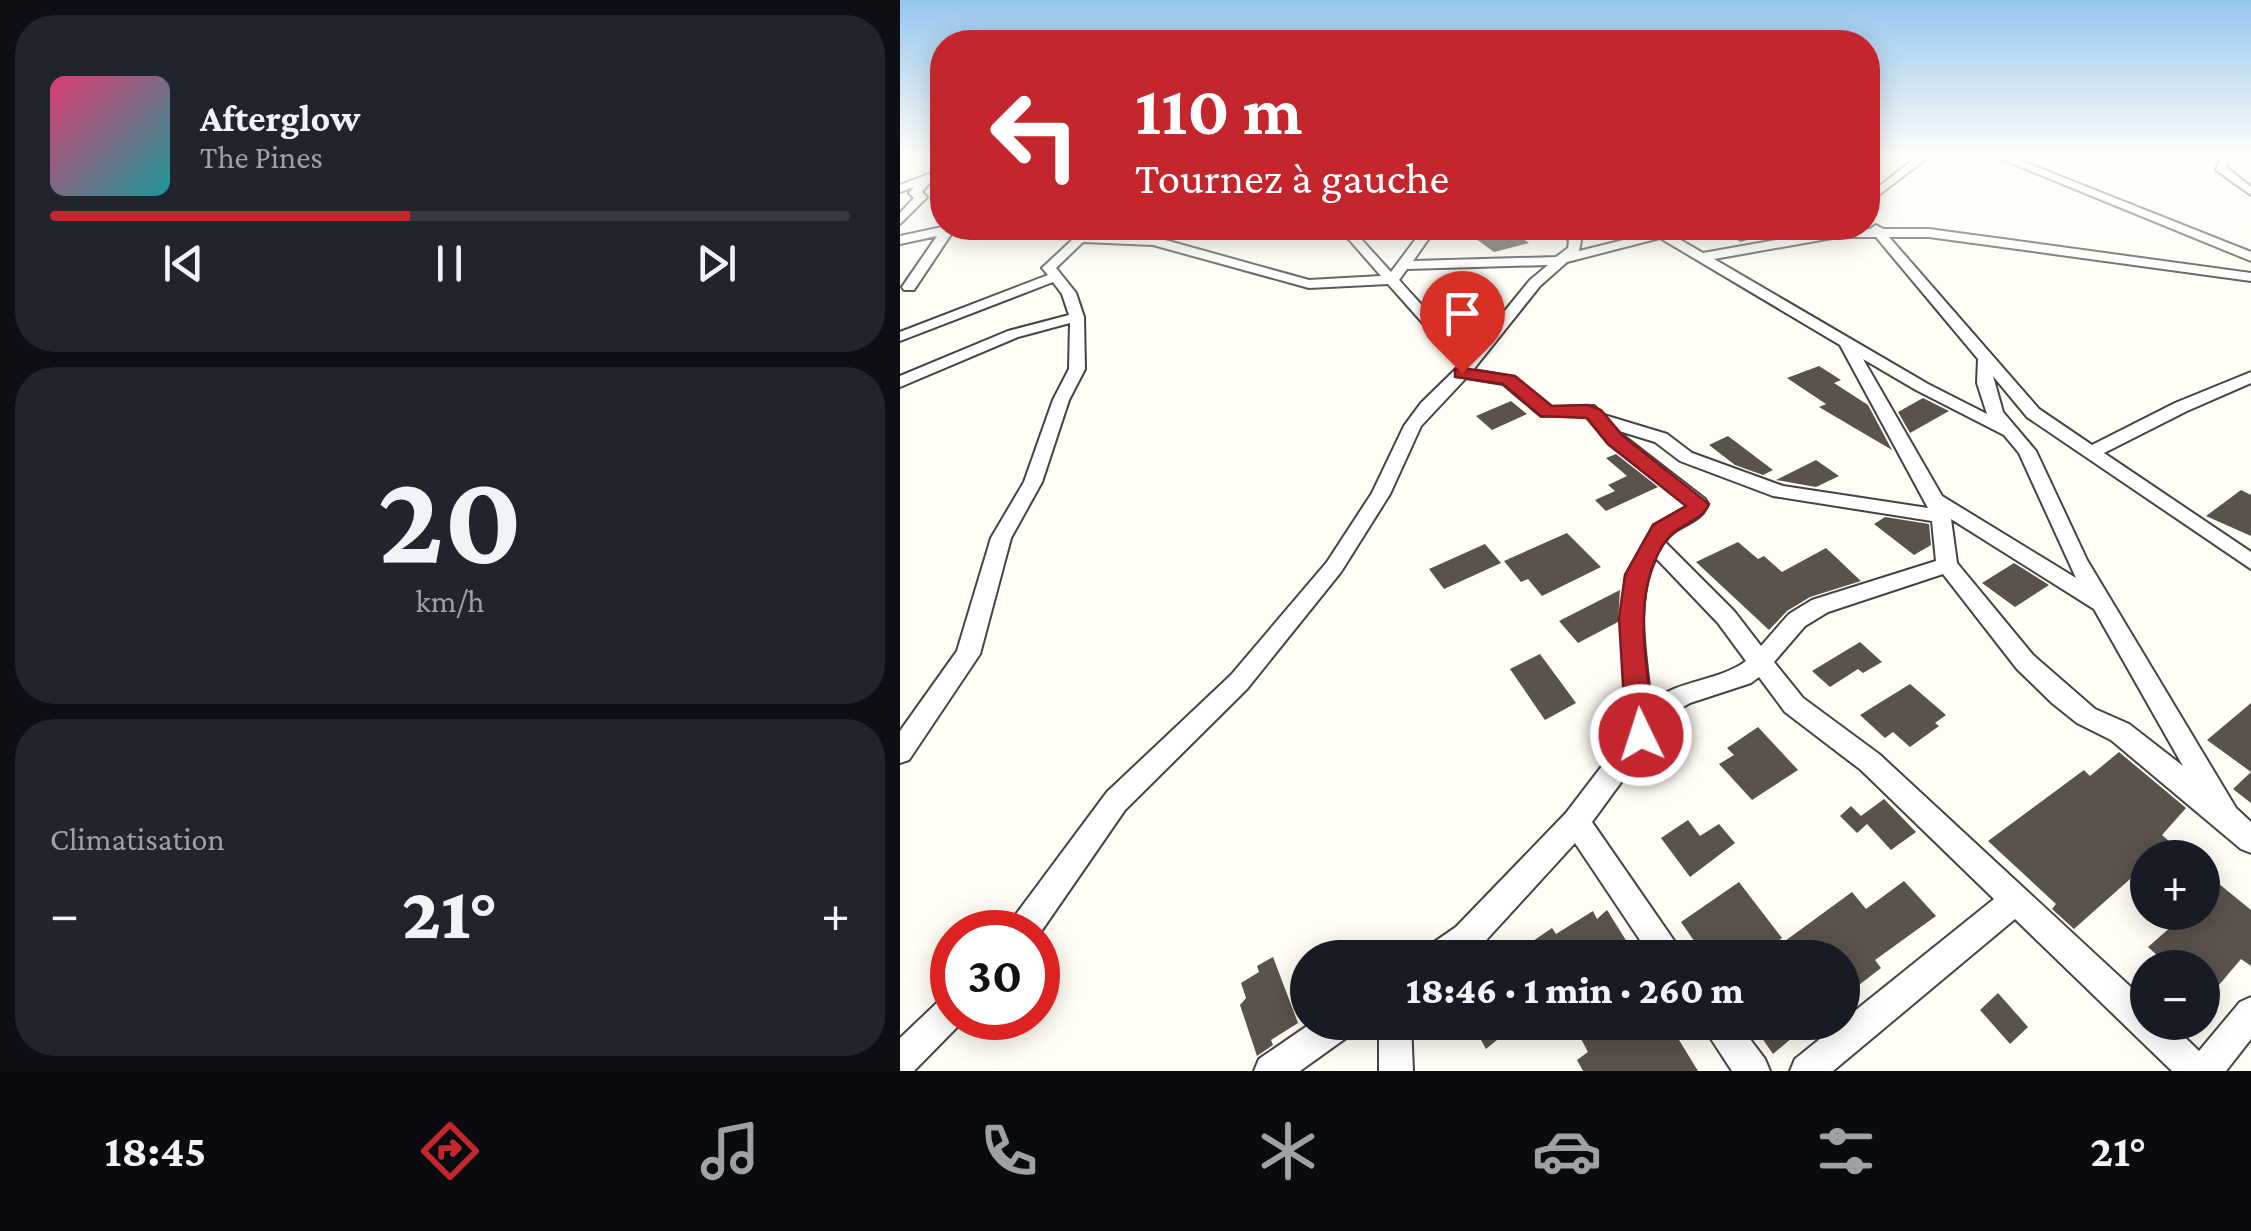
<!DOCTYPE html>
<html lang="fr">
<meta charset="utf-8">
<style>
:root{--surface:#171b24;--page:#20242c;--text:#f1f3f6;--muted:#9ea1a6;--line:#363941;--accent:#c4262e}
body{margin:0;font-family:"Crimson Pro",serif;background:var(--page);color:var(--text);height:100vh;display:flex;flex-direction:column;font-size:38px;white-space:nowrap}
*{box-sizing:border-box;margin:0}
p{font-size:32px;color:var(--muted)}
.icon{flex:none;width:55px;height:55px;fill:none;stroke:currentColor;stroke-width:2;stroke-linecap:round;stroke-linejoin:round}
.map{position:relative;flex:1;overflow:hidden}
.panel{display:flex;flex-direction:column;gap:15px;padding:15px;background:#0d0f14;width:900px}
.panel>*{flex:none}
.banner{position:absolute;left:30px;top:30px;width:950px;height:210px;border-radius:40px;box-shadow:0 5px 25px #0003;background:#c4262e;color:#fff;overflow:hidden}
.fabs{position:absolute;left:1230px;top:840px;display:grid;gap:20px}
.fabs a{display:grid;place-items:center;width:90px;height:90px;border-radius:50%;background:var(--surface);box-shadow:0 5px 25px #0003;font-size:50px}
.speed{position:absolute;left:30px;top:910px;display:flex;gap:20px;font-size:50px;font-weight:700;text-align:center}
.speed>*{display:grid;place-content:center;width:130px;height:130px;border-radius:50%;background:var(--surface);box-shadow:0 5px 25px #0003;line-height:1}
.speed .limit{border:15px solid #d22;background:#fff;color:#111}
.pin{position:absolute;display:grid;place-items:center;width:85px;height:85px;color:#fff;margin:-102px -42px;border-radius:50% 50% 50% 0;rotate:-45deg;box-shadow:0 0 10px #0007}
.pin .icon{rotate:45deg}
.me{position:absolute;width:110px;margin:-55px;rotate:356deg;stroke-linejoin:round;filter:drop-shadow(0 0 8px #0008)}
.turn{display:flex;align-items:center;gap:35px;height:210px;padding:0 40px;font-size:45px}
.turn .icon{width:130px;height:130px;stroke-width:2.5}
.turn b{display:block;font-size:70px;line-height:85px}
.big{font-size:75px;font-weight:800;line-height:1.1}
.panel .tile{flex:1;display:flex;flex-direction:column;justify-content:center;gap:15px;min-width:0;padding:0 35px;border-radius:40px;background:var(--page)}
.panel .dial{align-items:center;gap:0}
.dial b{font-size:130px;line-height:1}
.song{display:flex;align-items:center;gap:30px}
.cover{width:120px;height:120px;border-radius:15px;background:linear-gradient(135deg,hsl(340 70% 55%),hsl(180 70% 35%))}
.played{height:10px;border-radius:5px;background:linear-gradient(90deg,var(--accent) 45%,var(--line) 45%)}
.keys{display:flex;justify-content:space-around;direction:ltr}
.heat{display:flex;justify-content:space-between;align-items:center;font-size:55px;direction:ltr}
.trip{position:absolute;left:390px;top:940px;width:570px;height:100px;border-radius:50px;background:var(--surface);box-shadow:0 5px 25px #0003;font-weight:800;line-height:100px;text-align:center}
.tabs{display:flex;height:160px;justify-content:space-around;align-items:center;background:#090b0e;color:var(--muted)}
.tabs .icon{width:70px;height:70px}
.tabs .current{color:var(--accent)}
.tabs b{font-size:45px;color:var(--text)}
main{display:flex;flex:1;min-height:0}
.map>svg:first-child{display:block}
.building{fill:#5a524d}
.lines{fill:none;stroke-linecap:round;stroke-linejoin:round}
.minor-casing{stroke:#444;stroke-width:4}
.minor{fill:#fff;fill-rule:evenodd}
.route{fill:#c4262e;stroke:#7f191e;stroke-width:2.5}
</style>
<main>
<section class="panel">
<div class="tile">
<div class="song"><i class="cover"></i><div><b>Afterglow</b><p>The Pines</p></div></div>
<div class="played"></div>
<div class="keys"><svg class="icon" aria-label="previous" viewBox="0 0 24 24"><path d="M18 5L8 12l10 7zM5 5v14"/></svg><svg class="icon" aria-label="pause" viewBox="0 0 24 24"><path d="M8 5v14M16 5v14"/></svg><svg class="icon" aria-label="next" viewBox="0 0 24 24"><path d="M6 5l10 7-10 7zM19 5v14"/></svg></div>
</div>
<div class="tile dial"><b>20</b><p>km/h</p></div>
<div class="tile"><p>Climatisation</p>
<div class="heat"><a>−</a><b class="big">21°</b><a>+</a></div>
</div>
</section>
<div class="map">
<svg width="1351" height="1071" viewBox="0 0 1351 1071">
<rect width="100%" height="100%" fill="#fffdf5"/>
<path class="building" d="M561,228h47l21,15 -35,9z
M812,228h68v2l-39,12z
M919,366l22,14 -7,3 34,22 24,45 -73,-43 7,-3 -39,-26z
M1023,398l26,13 -39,22 -12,-21z
M611,401l16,13 -35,16 -16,-14z
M828,436l45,34 -10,5 -28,-10 -26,-20z
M716,454l42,33 -52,24 -11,-11 20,-9 -7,-6 19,-9 -21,-18z
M916,460l23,16 -23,11 -40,-7z
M1341,490l10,5v41l-45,-20z
M985,517l44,7 2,21 -17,10 -40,-31z
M667,533l34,34 -59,29 -14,-17 -7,3 -17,-21z
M838,542l20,17 6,-3 18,16 44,-24 35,33 -51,16 -23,14 -18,19 -73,-68z
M585,544l16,19 -57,26 -15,-20z
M1114,563l35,22 -34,22 -33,-24z
M720,590l-2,32 -40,21 -19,-22z
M960,642l22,20 -19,11 -5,-4 -28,18 -18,-16z
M640,654l36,49 -31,17 -35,-51z
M1010,684l36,31 -11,8 4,3 -29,21 -17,-15 -8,6 -25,-23z
M1351,703v100l-18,-14 18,-17 -44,-32z
M858,727l40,43 -46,30 -33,-36 15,-9 -7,-7z
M1219,752l67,56 -24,27 26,23h-40v5l-74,66 -22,-20 4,-5 -68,-63 96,-71 6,6z
M984,799l32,33 -25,18 -24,-26 -10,9 -17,-17 11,-10 10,10z
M788,820l12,16 19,-12 16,19 -45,34 -29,-39z
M1302,870l49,40v56l-10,-7 -39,46v-37h-31l-23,-21 24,-21 -5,-5 9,-9h26z
M1004,881l32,35 -61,44 6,8 -39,30v-40h-5l-12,-16 -21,16h-7l-12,-17 67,-49 14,17z
M839,882l43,56 -26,20h-50l-25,-36z
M707,910l30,48h-95l-9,-17 19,-13 4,6 37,-23 4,8z
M373,957l25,66 -27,17 2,5 -16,11 -17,-51 6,-7 -5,-15 18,-11 -2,-6z
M1098,993l30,34 -18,17 -30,-34z
M571,1022h48l-33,27z
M672,1022h96l30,49h-115l-6,-11 11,-8z
M851,1022h60l-38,32z"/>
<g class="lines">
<g class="minor-casing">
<path id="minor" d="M1018,156h12l-62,47v-8z
M1094,156h15l242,96v9z
M1321,156h10l-5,11 25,20v8l-35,-25z
M42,169v7l-10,4 -10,12 5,5 -27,27v-11l14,-15 -5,-5 5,-6 -14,5v-7z
M976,225l7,4h46l322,44v8l-322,-44h-40l150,172 53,36 83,-42 76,-31v11l-64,28 -83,42 147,99v17l-224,-152 -34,-41 10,36 33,39 51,109 149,248 15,14v31l-10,-4 -130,-109 -34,-17 -25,-20 -35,-34 -74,-95 -115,38 -23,14 -31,36 29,36 76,56 269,249v19h21l30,29 41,-49 11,-5v42l-25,32h-54l-157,-152 -182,152h-43l5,-12 199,-160 -133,-129 -76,-58 -26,-35 -8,6 -61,20 -19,11 -79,108 94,136h-34l-77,-115 -97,106 -13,9h-42l4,-11 29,-20 110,-114 62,-81 -7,-114 5,-43 28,-50 34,-19 -79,-62 -24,-29 -44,1 -38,-32 -37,-6 -45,48 -31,68 -49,78 -94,117 -122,121 -87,126v-4h-31l4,-11 96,-129 124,-117 96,-113 45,-69 32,-67 17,-23 39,-38 -72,-81 -79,4 -156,-43 -70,-3 -27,26 20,25 8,24 1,52 -16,31 -27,82 -31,56 -31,116 -71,106 -9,3v-32l57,-80 34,-113 33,-56 29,-82 16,-31 1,-46 -52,14 -118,50v-11l108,-45 61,-16 -7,-21 -9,-12 -153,59v-9l148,-57 -6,-7 29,-27 8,-13h12l-4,7 65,2 19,-9h14l-20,12 144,40 72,-4 -42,-48h12l40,44 33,-44h12l-23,33 143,-4 12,-9 1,-7 -9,-13h12l9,13 -2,10 73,-18 -6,-5h14l43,25 135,-24h32zM938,237h38l102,122 -1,24 10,31 -59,-30 -214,-125zM760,238l180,107 88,163 -145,-22 -91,-33 -25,-19 -63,-19 -10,-9 -43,1 -37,-30 -41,-7 67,-84 27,-24zM648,265l-18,15 -62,76 -69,-76 8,-11zM963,359l53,31 88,45 15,18 57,125 -134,-82zM716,430l39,12 25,19 93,35 159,25 4,40 -124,39 -23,14 -28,32 -27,-35 -69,-69c10,-18 36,-17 43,-38l-3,-5zM1051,519l143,90 89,157 -54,-42 -34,-15 -62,-54 -76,-92zM756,558l62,65 28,38c-28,21 -68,18 -95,42 -5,-47 -17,-102 5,-145z
M42,227l16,2 -6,4 -38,57h-10l-2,-3 35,-51 -37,8v-8z
M52,994v24h13l-2,3 -49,50h-14v-33l41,-39z
M413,1022h45l-5,11 -53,38h-46l5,-12z
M479,1022h32l2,49h-34z
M800,1022h37l28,37 5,12h-38z"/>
</g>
<use href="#minor" class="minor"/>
</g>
<linearGradient id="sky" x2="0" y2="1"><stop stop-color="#95c6ee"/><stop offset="0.51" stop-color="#fffefa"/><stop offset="1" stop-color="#fffefa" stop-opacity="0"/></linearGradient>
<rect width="1351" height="306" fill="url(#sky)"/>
<path class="route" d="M562,368l53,8 37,30 36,-1 13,5 22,26 86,68c-9,19 -29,19 -41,34 -41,53 -19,136 -13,197l-4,9 -10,4 -10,-4 -5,-9 -7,-117 6,-43 28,-50 33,-19 -78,-62 -21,-26 -46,-2 -38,-32 -48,-7v-8z"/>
</svg>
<div class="fabs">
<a>+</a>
<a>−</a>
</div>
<div class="speed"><div class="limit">30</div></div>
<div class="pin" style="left:562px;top:373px;background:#d93025"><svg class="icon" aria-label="arrive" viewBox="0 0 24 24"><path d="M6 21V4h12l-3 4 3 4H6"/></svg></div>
<svg class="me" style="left:741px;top:735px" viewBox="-20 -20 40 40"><circle r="17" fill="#c4262e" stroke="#fff" stroke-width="3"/><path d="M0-11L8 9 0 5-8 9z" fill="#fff"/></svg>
<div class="trip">18:46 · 1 min · 260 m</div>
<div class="banner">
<div class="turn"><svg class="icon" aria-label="left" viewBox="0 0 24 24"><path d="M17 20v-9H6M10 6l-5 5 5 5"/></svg><div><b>110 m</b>Tournez à gauche</div></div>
</div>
</div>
</main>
<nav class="tabs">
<b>18:45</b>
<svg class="icon current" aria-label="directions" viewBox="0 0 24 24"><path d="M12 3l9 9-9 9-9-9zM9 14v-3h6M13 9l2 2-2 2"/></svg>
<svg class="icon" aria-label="music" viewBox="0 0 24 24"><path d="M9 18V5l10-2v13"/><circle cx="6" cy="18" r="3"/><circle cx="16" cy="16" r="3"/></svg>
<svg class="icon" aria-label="phone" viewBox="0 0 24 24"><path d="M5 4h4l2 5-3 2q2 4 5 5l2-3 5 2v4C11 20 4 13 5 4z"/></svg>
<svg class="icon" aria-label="climate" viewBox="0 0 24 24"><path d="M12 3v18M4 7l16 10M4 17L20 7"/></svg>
<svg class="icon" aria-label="car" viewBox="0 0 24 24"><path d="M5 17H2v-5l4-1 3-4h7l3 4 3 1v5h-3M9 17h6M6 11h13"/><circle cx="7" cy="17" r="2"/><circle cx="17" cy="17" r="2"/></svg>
<svg class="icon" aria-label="filters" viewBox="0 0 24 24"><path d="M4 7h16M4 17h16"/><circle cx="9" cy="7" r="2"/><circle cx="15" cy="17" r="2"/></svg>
<b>21°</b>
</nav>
